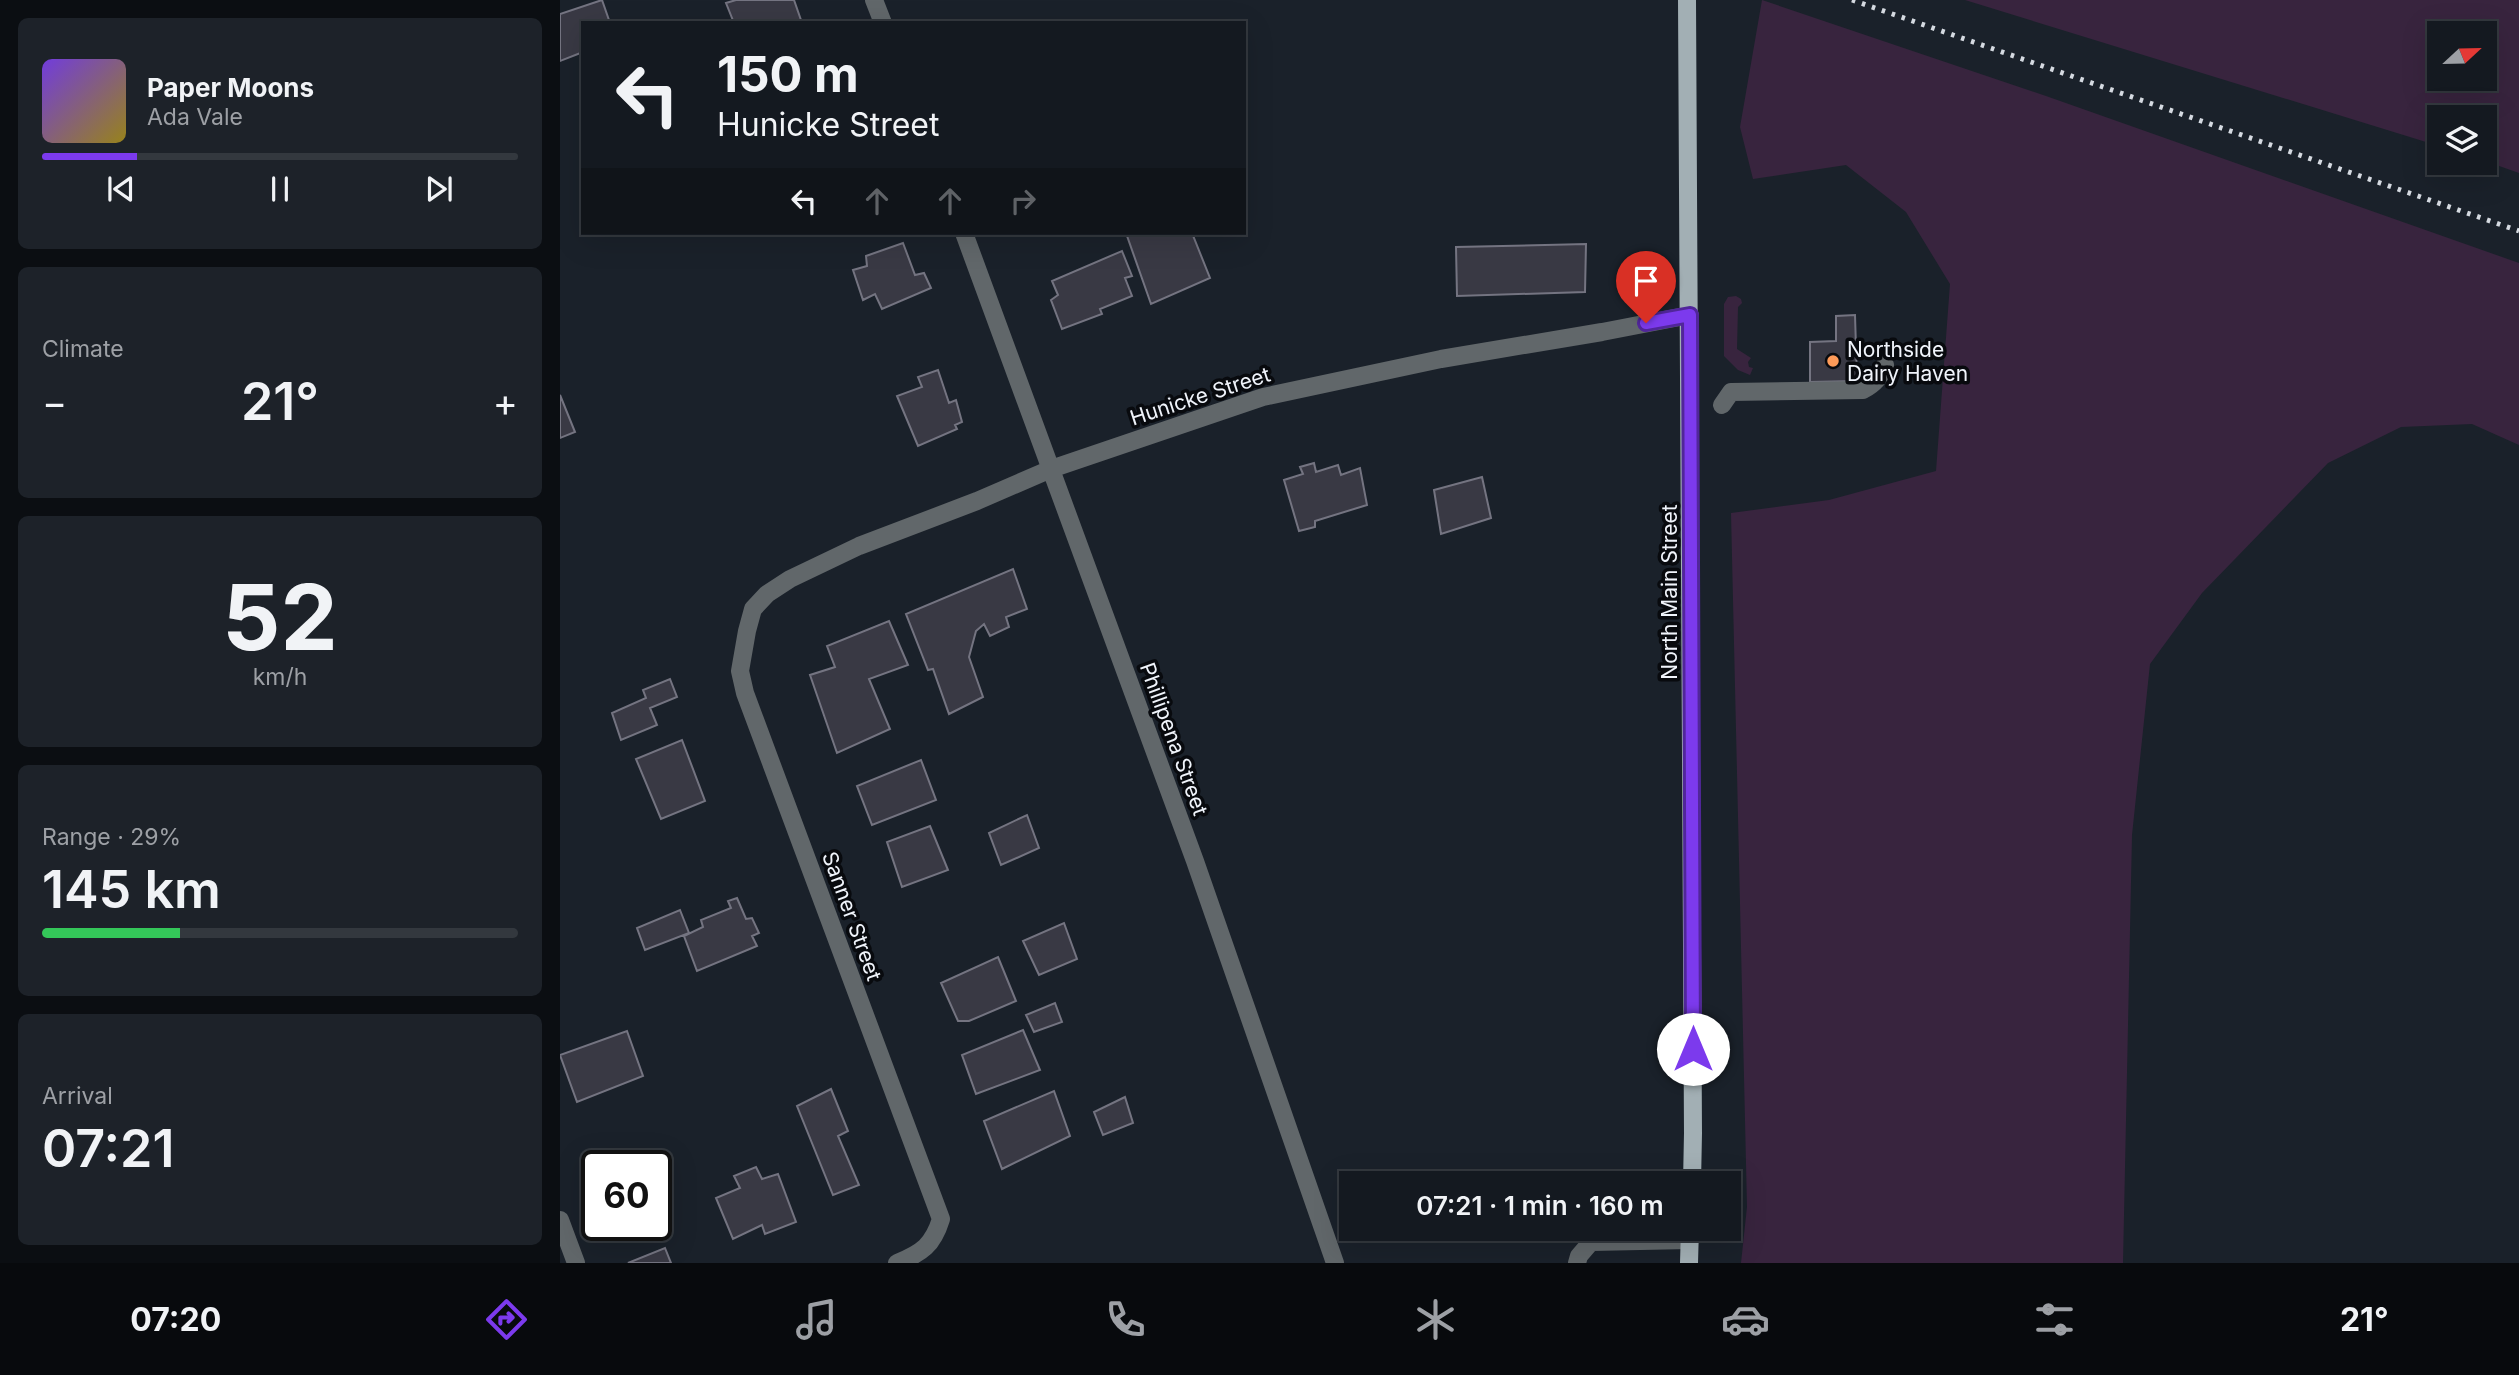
<!DOCTYPE html>
<meta charset="utf-8">
<style>
:root{--surface:#141920;--page:#1d2229;--text:#f1f3f6;--muted:#9da0a5;--line:#33383e;--accent:#7c3aed}
body{margin:0;font-family:Inter,sans-serif;background:var(--page);color:var(--text);height:100vh;display:flex;flex-direction:column;font-size:26px;white-space:nowrap}
*{box-sizing:border-box;margin:0}
p{font-size:23px;color:var(--muted)}
.icon{flex:none;width:38px;height:38px;fill:none;stroke:currentColor;stroke-width:2;stroke-linecap:round;stroke-linejoin:round}
.map{position:relative;flex:1;overflow:hidden}
.side{display:flex;flex-direction:column;gap:18px;padding:18px;background:#0b0e12;width:560px}
.side>*{flex:none}
.top-card{position:absolute;left:21px;top:21px;width:665px;height:214px;border-radius:0px;box-shadow:0 7px 28px #0002,0 0 0 2px var(--line);background:#141920;color:var(--text);overflow:hidden}
.needle{width:46px;rotate:68deg}
.tools{position:absolute;left:1867px;top:21px;display:grid;gap:14px}
.tools a{display:grid;place-items:center;width:70px;height:70px;border-radius:0px;background:var(--surface);box-shadow:0 7px 28px #0002,0 0 0 2px var(--line);font-size:35px}
.speed{position:absolute;left:21px;top:1150px;display:flex;gap:14px;font-size:35px;font-weight:700;text-align:center}
.speed>*{display:grid;place-content:center;width:91px;height:91px;border-radius:50%;background:var(--surface);box-shadow:0 7px 28px #0002,0 0 0 2px var(--line);line-height:1}
.speed .limit{border:4px solid #111;border-radius:10px;background:#fff;color:#111}
.pin{position:absolute;display:grid;place-items:center;width:60px;height:60px;color:#fff;margin:-72px -30px;border-radius:50% 50% 50% 0;rotate:-45deg;box-shadow:0 0 7px #0007}
.pin .icon{rotate:45deg}
.me{position:absolute;width:77px;margin:-38px;rotate:0deg;stroke-linejoin:round;filter:drop-shadow(0 0 5px #0008)}
.turn{display:flex;align-items:center;gap:24px;height:147px;padding:0 21px;font-size:32px}
.turn .icon{width:91px;height:91px;stroke-width:2.5}
.turn b{display:block;font-size:49px;line-height:60px}
.lanes{display:flex;align-items:center;height:66px;padding:0 21px;background:#0003;justify-content:center;gap:35px;direction:ltr}
.lanes .off{opacity:.35}
.big{font-size:52px;font-weight:600;line-height:1.1}
.side .tile{flex:1;display:flex;flex-direction:column;justify-content:center;gap:10px;min-width:0;padding:0 24px;border-radius:10px;background:var(--page)}
.side .dial{align-items:center;gap:0}
.dial b{font-size:91px;line-height:1}
.song{display:flex;align-items:center;gap:21px}
.cover{width:84px;height:84px;border-radius:10px;background:linear-gradient(135deg,hsl(260 70% 55%),hsl(50 70% 35%))}
.played{height:7px;border-radius:4px;background:linear-gradient(90deg,var(--accent) 20%,var(--line) 20%)}
.keys{display:flex;justify-content:space-around;direction:ltr}
.heat{display:flex;justify-content:space-between;align-items:center;font-size:38px;direction:ltr}
.charge{height:10px;border-radius:5px;background:linear-gradient(90deg,#34c759 29%,var(--line) 0)}
.trip{position:absolute;left:779px;top:1171px;width:402px;height:70px;border-radius:0px;background:var(--surface);box-shadow:0 7px 28px #0002,0 0 0 2px var(--line);font-weight:600;line-height:70px;text-align:center}
.dock{display:flex;height:112px;justify-content:space-around;align-items:center;background:#080a0d;color:var(--muted)}
.dock .icon{width:49px;height:49px}
.dock .current{color:var(--accent)}
.dock b{font-size:32px;color:var(--text)}
main{display:flex;flex:1;min-height:0}
.map>svg:first-child{display:block}
.green{fill:#38243e;fill-rule:evenodd}
.building{fill:#393944;stroke:#747481;stroke-width:2}
.lines{fill:none;stroke-linecap:round;stroke-linejoin:round}
.minor{stroke:#61676a;stroke-width:18}
.major{stroke:#a2afb4;stroke-width:18}
.rail{stroke:#d5dae1;stroke-width:5;stroke-dasharray:3.5 7;stroke-linecap:butt}
.route-casing{stroke:#51269a;stroke-width:18}
.route{stroke:#7c3aed;stroke-width:12}
.poi-dot{fill:#fe9b59;stroke:#080a0e;stroke-width:2.5}
.labels{text-anchor:middle;dominant-baseline:central;stroke-width:7;stroke-linejoin:round;paint-order:stroke}
.poi-label{font-size:21px;fill:#f0f4fb;stroke:#080a0e;text-anchor:start}
.street-label{font-size:21px;fill:#f0f4fb;stroke:#080a0e}
</style>
<main>
<section class="side">
<div class="tile">
<div class="song"><i class="cover"></i><div><b>Paper Moons</b><p>Ada Vale</p></div></div>
<div class="played"></div>
<div class="keys"><svg class="icon" aria-label="previous" viewBox="0 0 24 24"><path d="M18 5L8 12l10 7zM5 5v14"/></svg><svg class="icon" aria-label="pause" viewBox="0 0 24 24"><path d="M8 5v14M16 5v14"/></svg><svg class="icon" aria-label="next" viewBox="0 0 24 24"><path d="M6 5l10 7-10 7zM19 5v14"/></svg></div>
</div>
<div class="tile"><p>Climate</p>
<div class="heat"><a>−</a><b class="big">21°</b><a>+</a></div>
</div>
<div class="tile dial"><b>52</b><p>km/h</p></div>
<div class="tile"><p>Range · 29%</p><b class="big">145 km</b><div class="charge"></div></div>
<div class="tile"><p>Arrival</p><b class="big">07:21</b></div>
</section>
<div class="map">
<svg width="1959" height="1263" viewBox="0 0 1959 1263">
<rect width="100%" height="100%" fill="#1a212a"/>
<path class="green" d="M1202,0l284,96 473,167v182l-47,-21 -71,3 -73,36 -126,130 -52,71 -18,171 -9,428h-382l6,-56 -16,-694 98,-13 107,-29 14,-187 -44,-72 -60,-47 -93,14 -13,-52z
M1405,0h554v173l-34,-12v-44h-45l-1,29zM1880,33h45v46h-45z
M1176,296l5,3 1,4 -4,4 -1,42 14,9 -3,4 1,5 4,1 -3,7 -12,-5 -14,-14v-52l4,-7z"/>
<path class="building" d="M42,0l8,23h-27v29l-23,9v-47z
M176,0h58l8,23h-68l-8,-20z
M566,233h66l18,45 -59,26z
M343,243l12,32 9,-2 7,15 -49,21 -7,-15 -12,6 -10,-30 14,-4 -1,-10z
M1026,244l-1,48 -128,4 -1,-49z
M562,251l10,25 -7,2 7,18 -32,13 2,5 -40,15 -11,-29 7,-5 -6,-14z
M1295,315l2,66 -47,1v-40l26,-1v-25z
M378,370l11,33 7,-3 6,22 -7,3 2,4 -39,17 -21,-50 25,-9 -4,-10z
M0,395l15,37 -15,6z
M754,463l2,9 22,-7 3,10 19,-7 7,37 -52,16v6l-16,4 -15,-51 19,-6 -3,-7z
M922,477l9,41 -50,16 -7,-44z
M453,569l14,40 -21,8 3,10 -19,9 -6,-12 -8,7 -7,26 14,40 -34,17 -16,-45 -5,1 -22,-56z
M329,621l19,44 -39,14 21,50 -53,24 -27,-78 25,-8 -8,-21z
M110,679l7,18 -27,11 7,17 -36,15 -9,-27 34,-15 -3,-8z
M122,740l23,61 -44,18 -25,-60z
M361,760l15,40 -64,25 -15,-39z
M467,815l12,33 -38,17 -12,-32z
M370,826l18,44 -46,17 -15,-45z
M177,898l9,21 6,-1 7,15 -7,3 5,10 -60,25 -13,-35 19,-9 -2,-7 30,-12 -3,-7z
M120,910l9,23 -44,17 -8,-22z
M504,923l13,36 -38,16 -16,-34z
M438,957l18,44 -47,20h-11l-17,-38z
M495,1003l7,19 -28,10 -8,-17z
M463,1030l17,40 -64,24 -14,-39z
M67,1031l16,45 -66,26 -17,-47z
M271,1089l17,42 -10,5 21,49 -26,10 -36,-89z
M494,1091l16,45 -68,33 -18,-48z
M565,1097l8,26 -30,12 -9,-23z
M196,1167l6,12 16,-5 18,48 -31,12 -3,-9 -29,14 -17,-41 24,-10 -6,-12z
M105,1248l6,15h-43z"/>
<g class="lines">
<path class="minor" d="M314,0l9,23
M404,233l231,628 140,402
M1162,405l9,-13 132,-2c12,-6 17,-13 22,-25
M0,1220l16,43
M337,1263c25,-10 36,-18 44,-44l-196,-526 -5,-22 7,-40 6,-22 14,-15 23,-15 69,-33 118,-45 74,-32 212,-72 178,-38 161,-27 88,-17
M1017,1263l2,-7 12,-14 99,-2"/>
<path class="major" d="M1127,0l6,1133 -1,50
M1129,1263l1,-35"/>
<path class="rail" d="M1292,0l667,231"/>
</g>
<g class="lines">
<g class="route-casing">
<path id="route" d="M1086,323l44,-8 3,734"/>
</g>
<use href="#route" class="route"/>
</g>
<circle class="poi-dot" cx="1273" cy="361" r="7"/>
<g class="labels">
<g class="poi-label">
<text x="1287" y="349">Northside<tspan x="1287" dy="24">Dairy Haven</tspan></text>
</g>
<g class="street-label">
<text transform="translate(640 396) rotate(-18)">Hunicke Street</text>
<text transform="translate(1109 592) rotate(-90)">North Main Street</text>
<text transform="translate(614 739) rotate(70)">Phillipena Street</text>
<text transform="translate(292 916) rotate(70)">Sanner Street</text>
</g>
</g>
</svg>
<div class="tools">
<a><svg class="needle" viewBox="-14 -14 28 28"><path d="M0-13l5 13h-10z" fill="#e53935"/><path d="M0 13l5-13h-10z" fill="#9da0a5"/></svg></a>
<a><svg class="icon" aria-label="layers" viewBox="0 0 24 24"><path d="M12 4l9 5-9 5-9-5zM3 14l9 5 9-5"/></svg></a>
</div>
<div class="speed"><div class="limit">60</div></div>
<div class="pin" style="left:1086px;top:323px;background:#d93025"><svg class="icon" aria-label="arrive" viewBox="0 0 24 24"><path d="M6 21V4h12l-3 4 3 4H6"/></svg></div>
<svg class="me" style="left:1133px;top:1049px" viewBox="-20 -20 40 40"><circle r="19" fill="#fff"/><path d="M0-13L10 11 0 6-10 11z" fill="#7c3aed"/></svg>
<div class="trip">07:21 · 1 min · 160 m</div>
<div class="top-card">
<div class="turn"><svg class="icon" aria-label="left" viewBox="0 0 24 24"><path d="M17 20v-9H6M10 6l-5 5 5 5"/></svg><div><b>150 m</b>Hunicke Street</div></div>
<div class="lanes"><svg class="icon" aria-label="left" viewBox="0 0 24 24"><path d="M17 20v-9H6M10 6l-5 5 5 5"/></svg><svg class="icon off" aria-label="ahead" viewBox="0 0 24 24"><path d="M12 20V5M6 11l6-6 6 6"/></svg><svg class="icon off" aria-label="ahead" viewBox="0 0 24 24"><path d="M12 20V5M6 11l6-6 6 6"/></svg><svg class="icon off" aria-label="right" viewBox="0 0 24 24"><path d="M7 20v-9h11M14 6l5 5-5 5"/></svg></div>
</div>
</div>
</main>
<nav class="dock">
<b>07:20</b>
<svg class="icon current" aria-label="directions" viewBox="0 0 24 24"><path d="M12 3l9 9-9 9-9-9zM9 14v-3h6M13 9l2 2-2 2"/></svg>
<svg class="icon" aria-label="music" viewBox="0 0 24 24"><path d="M9 18V5l10-2v13"/><circle cx="6" cy="18" r="3"/><circle cx="16" cy="16" r="3"/></svg>
<svg class="icon" aria-label="phone" viewBox="0 0 24 24"><path d="M5 4h4l2 5-3 2q2 4 5 5l2-3 5 2v4C11 20 4 13 5 4z"/></svg>
<svg class="icon" aria-label="climate" viewBox="0 0 24 24"><path d="M12 3v18M4 7l16 10M4 17L20 7"/></svg>
<svg class="icon" aria-label="car" viewBox="0 0 24 24"><path d="M5 17H2v-5l4-1 3-4h7l3 4 3 1v5h-3M9 17h6M6 11h13"/><circle cx="7" cy="17" r="2"/><circle cx="17" cy="17" r="2"/></svg>
<svg class="icon" aria-label="filters" viewBox="0 0 24 24"><path d="M4 7h16M4 17h16"/><circle cx="9" cy="7" r="2"/><circle cx="15" cy="17" r="2"/></svg>
<b>21°</b>
</nav>
